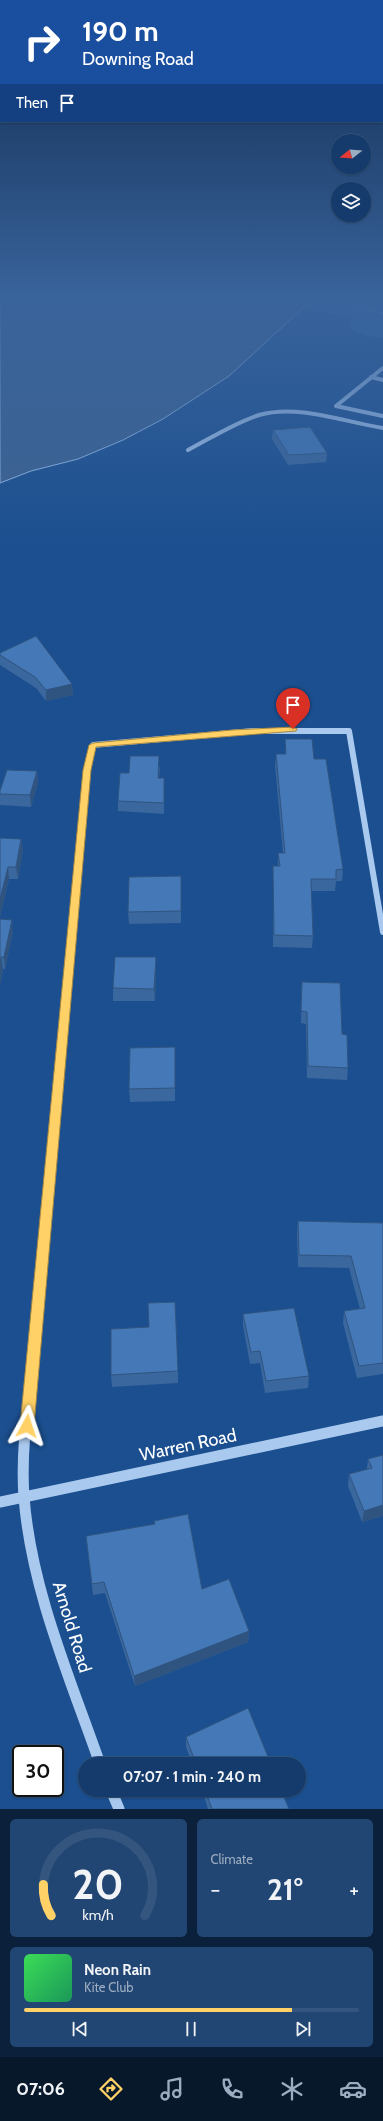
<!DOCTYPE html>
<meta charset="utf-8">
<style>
:root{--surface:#143b6b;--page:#214673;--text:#f1f3f6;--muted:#9dadc1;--line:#33557e;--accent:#ffd166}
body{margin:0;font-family:Cabin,sans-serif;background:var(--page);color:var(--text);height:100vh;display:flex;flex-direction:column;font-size:15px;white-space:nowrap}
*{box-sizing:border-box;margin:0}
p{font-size:13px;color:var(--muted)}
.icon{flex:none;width:22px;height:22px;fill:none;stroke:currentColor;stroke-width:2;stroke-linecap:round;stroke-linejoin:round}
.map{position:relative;height:1809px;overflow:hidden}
.details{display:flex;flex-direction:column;gap:10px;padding:10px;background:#0b203b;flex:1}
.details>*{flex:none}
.banner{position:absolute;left:0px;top:0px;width:383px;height:122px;box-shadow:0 1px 3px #0004,0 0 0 1px var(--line);background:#1a4fa0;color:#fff;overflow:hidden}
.needle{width:26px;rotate:253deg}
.controls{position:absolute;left:331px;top:134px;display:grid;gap:8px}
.controls a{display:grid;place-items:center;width:40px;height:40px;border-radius:50%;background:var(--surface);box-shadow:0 1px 3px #0004,0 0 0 1px var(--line);font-size:20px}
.speed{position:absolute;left:12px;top:1745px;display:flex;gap:8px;font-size:20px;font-weight:700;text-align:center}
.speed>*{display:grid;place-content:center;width:52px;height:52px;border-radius:50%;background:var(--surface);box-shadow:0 1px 3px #0004,0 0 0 1px var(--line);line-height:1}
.speed .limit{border:2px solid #111;border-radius:6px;background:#fff;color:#111}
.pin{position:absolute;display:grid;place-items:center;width:34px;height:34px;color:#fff;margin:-41px -17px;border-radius:50% 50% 50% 0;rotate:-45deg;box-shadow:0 0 4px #0007}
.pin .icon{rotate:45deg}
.me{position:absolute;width:44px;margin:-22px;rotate:5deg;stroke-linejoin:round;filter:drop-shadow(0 0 3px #0008)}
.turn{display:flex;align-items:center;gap:14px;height:84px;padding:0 16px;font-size:18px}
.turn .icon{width:52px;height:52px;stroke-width:2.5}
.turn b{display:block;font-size:28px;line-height:34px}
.then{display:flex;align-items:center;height:38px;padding:0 16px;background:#0003;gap:8px;font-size:15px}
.big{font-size:30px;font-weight:700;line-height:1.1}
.details .widget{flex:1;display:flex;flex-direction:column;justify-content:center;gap:6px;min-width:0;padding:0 14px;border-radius:6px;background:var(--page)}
.details .dial{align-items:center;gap:0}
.dial svg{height:104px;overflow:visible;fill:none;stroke:var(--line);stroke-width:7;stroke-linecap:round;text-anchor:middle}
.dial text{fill:var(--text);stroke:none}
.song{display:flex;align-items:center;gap:12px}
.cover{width:48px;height:48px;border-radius:6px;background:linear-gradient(135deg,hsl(130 70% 55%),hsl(150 70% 35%))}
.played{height:4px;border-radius:2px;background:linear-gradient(90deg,var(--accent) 80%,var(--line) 80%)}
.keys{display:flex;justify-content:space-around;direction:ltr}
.heat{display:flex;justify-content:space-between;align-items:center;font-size:22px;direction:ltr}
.details .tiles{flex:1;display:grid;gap:10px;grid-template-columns:1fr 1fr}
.widget:last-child{grid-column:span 2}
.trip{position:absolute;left:78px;top:1757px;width:228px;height:40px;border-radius:20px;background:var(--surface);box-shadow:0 1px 3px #0004,0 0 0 1px var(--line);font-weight:700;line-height:40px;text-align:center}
.menu{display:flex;height:64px;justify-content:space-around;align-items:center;background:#08182b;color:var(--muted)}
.menu .icon{width:28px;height:28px}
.menu .active{color:var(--accent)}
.menu b{font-size:18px;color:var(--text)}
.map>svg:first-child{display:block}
.green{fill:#2e69ad}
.water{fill:#3c6290;stroke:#9cc4f0}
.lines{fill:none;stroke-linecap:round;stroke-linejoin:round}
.path{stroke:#a9c9ee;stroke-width:1.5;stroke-dasharray:1 1.5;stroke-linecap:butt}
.minor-far3{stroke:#a9c9ee;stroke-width:4}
.minor-far2{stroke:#a9c9ee;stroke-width:6}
.minor-far1{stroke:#a9c9ee;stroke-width:8}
.minor{stroke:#a9c9ee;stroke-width:11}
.wall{fill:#3a679d}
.shaded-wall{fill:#305480}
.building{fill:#4478b7;stroke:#305480}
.route{fill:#ffd166;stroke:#a68842}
.labels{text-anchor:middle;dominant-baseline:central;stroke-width:4;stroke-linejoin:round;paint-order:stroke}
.near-street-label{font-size:18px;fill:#fff;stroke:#1b4f8f}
</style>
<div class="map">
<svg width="383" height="1809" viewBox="0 0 383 1809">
<rect width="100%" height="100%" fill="#1b4f8f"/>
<path class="green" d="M307,295h76v43c-14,-2 -25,-2 -35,-13l4,-9 -49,-6 14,-7z"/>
<path class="water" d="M0,295h304l5,1 6,7 -12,5 -74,68 -66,43 -40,21 -45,19 -47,12 -31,12z"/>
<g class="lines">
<path class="path" d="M322,295l61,18"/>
<path class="minor-far3" d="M383,368l-47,38 47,10
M371,377l12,3
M188,450c23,-12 46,-27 71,-35 40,-11 85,7 124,13"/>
<path class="minor-far2" d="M69,964l18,-194 6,-25 160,-14h96l34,201"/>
<path class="minor-far1" d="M35,1332l34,-369"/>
<path class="minor" d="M36,1331c-5,53 -16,114 -12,166 7,92 46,181 76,267
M0,1502l383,-81
M111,1790l8,19"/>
</g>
<path class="wall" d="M273,430l54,23 -1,9 -38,3 -16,-26z
M0,653l72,31 1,11 -27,6 -10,-13 -36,-23z
M285,739l29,20 29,110 -1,12h-6l-1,10h-24l2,45 -1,12 -39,-1v-81h5v-13h5l-8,-88 1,-11h9z
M160,767l-1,11 5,11v25l-46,-3v-10l11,-28z
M37,771l1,12 -7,24 -31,-2v-14z
M0,838l21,1 2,11 -5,29h-9l-9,38z
M181,876v47l-52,1 -1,-12z
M0,919l13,13 -8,37h-2l-3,17z
M156,969l-1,32h-42v-13z
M302,982l40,52 6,34 -1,12 -40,-2 -1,-54 -5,-1z
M175,1047v54l-45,1 -1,-13z
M298,1221l85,2v151l-26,4 -14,-55 1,-12 16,-2 -11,-41 -51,-1 -1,-34z
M243,1314l66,62 -1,12 -43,5 -5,-30 -10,1 -7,-38z
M149,1327l29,44v12l-66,4 -1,-12z
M383,1455v61l-21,6 -14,-36 1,-12 18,-5 1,-10z
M154,1521l48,68 47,42 -1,11 -113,44 -30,-93 -12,2 -7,-59 68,-12z
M186,1737l85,27h-79l-6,-17z
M202,1790h79l8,19h-81z"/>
<path class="shaded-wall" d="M72,684l1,11 -27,6v-11z
M37,771l1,12 -7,24 -1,-12z
M21,839l2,11 -5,29 -2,-12z
M8,867l1,12 -9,38v-18z
M12,920l1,12 -8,37 -1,-12z
M1,957l2,12 -3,17v-21z
M156,957v12l-1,32 -1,-12z
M383,1505v11l-21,6 2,-11z
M249,1631l-1,11 -113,44 -1,-10z"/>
<path class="building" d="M310,427l17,26 -38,2 -16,-25z
M36,636l36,48 -26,6 -11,-13 -35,-22v-2z
M285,739h27l2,20h12l17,110 -7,1v9h-25l2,57 -39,-1 -1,-69h7l-2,-13h7l-9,-99h10z
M130,756h29l-1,22h6v25l-46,-2 2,-28h9z
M7,770l30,1 -7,24 -30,-1v-3z
M0,838l21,1 -5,28h-8l-8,32z
M181,876v35l-53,1 1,-35z
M0,919l12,1 -8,37h-3l-1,8z
M115,957h41l-2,32 -41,-1z
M302,982l38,1 2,51 5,1 1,33 -40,-2 -1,-54 -6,-1z
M175,1047v41l-46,1 1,-41z
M298,1221l85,2v140l-24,3 -15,-55 21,-3 -14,-52 -52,-1z
M175,1302l3,69 -67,4v-46l38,-2 -1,-24z
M294,1308l15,68 -43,5 -6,-30 -9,1 -8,-38z
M383,1455v50l-19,6 -15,-37 23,-6 -4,-9z
M188,1514l14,75 27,-10 20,52 -115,45 -30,-94 -12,2 -6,-48 69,-12 -1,-3z
M248,1708l23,56h-75l-10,-27z
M205,1790h76l8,19h-77z"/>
<linearGradient id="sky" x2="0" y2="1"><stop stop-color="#0f2b4f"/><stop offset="0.54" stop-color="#39639b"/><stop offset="1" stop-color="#39639b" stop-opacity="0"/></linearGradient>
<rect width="383" height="548" fill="url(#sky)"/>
<path class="route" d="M293,727l4,2 -1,2 -200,16 -5,23 -57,656 -2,4 -5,2 -5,-2 -2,-4 63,-656 6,-25 4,-2 139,-13z"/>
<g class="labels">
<g class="near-street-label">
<text transform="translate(188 1445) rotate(-12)">Warren Road</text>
<text transform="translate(72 1627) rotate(73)">Arnold Road</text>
</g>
</g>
</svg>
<div class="controls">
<a><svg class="needle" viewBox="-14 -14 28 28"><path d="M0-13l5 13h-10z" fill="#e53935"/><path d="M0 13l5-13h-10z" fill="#9dadc1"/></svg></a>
<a><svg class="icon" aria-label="layers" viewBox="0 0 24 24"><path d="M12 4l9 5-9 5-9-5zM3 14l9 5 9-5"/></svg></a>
</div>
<div class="speed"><div class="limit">30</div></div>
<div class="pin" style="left:293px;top:729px;background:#d93025"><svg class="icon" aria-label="arrive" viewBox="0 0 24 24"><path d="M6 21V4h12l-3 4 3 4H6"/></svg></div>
<svg class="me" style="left:27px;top:1426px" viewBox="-20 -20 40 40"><path d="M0-17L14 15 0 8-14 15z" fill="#ffd166" stroke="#fff" stroke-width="4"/></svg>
<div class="trip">07:07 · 1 min · 240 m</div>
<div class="banner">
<div class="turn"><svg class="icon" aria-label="right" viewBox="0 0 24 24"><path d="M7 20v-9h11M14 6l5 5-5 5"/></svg><div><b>190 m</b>Downing Road</div></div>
<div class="then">Then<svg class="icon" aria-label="arrive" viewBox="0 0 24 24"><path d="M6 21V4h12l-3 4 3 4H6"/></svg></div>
</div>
</div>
<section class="details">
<div class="tiles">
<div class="widget dial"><svg viewBox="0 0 100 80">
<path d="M14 69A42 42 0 1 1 86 69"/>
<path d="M14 69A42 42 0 0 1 8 45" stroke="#ffd166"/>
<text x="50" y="56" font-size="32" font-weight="700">20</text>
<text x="50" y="72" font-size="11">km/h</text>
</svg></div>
<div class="widget"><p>Climate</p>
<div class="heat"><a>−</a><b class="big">21°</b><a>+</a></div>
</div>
<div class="widget">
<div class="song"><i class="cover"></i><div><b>Neon Rain</b><p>Kite Club</p></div></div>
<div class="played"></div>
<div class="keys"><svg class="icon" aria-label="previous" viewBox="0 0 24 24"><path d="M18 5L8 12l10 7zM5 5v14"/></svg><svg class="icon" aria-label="pause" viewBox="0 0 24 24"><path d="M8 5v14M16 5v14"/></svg><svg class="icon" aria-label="next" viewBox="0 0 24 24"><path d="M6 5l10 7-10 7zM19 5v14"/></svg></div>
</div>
</div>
</section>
<nav class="menu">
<b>07:06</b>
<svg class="icon active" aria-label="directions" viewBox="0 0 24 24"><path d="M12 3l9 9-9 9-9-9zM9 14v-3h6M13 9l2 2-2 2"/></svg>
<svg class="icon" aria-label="music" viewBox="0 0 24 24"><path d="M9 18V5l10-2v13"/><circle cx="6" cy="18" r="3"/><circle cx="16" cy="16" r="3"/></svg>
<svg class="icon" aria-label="phone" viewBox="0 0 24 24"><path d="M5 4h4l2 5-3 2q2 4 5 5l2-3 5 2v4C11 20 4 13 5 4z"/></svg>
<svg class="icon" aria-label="climate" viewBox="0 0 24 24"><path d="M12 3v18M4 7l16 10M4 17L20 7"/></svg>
<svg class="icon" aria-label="car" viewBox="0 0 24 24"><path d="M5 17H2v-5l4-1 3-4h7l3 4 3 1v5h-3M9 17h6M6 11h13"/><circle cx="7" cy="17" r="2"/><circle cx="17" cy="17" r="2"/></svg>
</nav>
